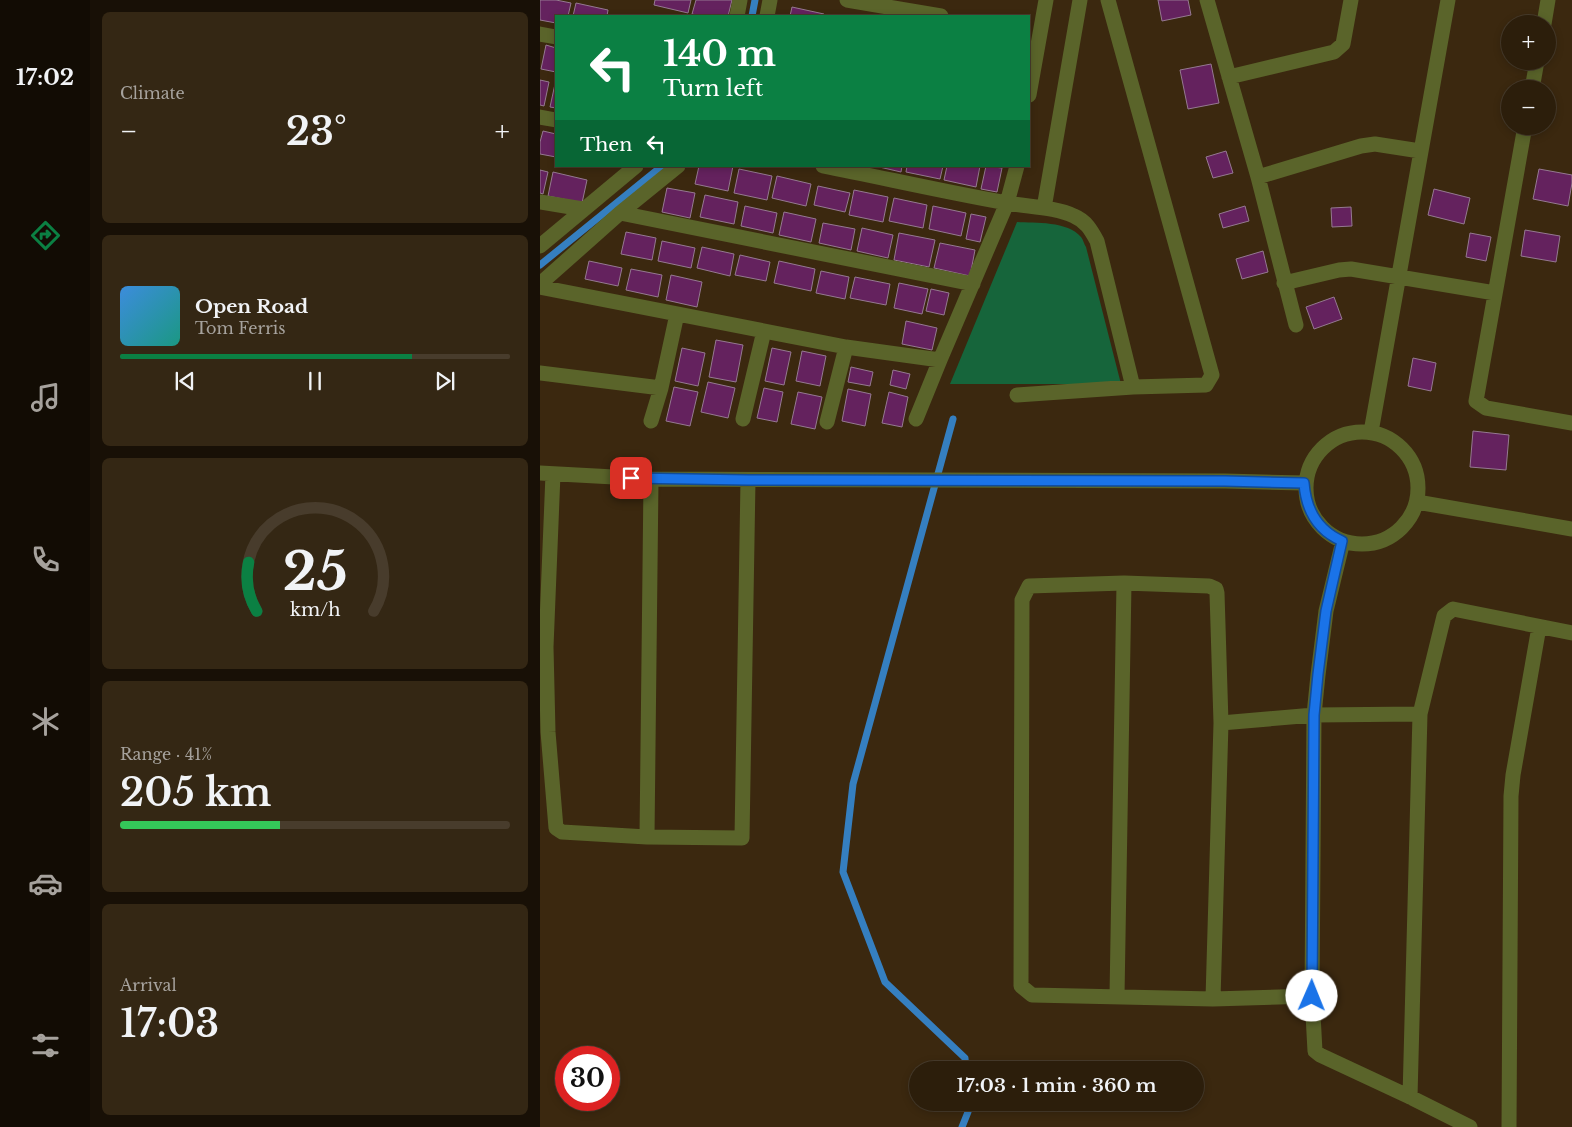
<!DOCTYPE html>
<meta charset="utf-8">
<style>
:root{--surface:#2c1e0b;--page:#342714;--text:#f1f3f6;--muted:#a6a29d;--line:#483c2c;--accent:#0b8043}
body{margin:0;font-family:"Libre Baskerville",serif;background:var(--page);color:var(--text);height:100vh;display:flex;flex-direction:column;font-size:19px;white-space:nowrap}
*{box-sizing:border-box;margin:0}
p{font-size:16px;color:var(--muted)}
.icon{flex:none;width:28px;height:28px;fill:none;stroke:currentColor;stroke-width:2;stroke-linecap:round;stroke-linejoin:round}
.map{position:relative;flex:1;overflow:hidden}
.panel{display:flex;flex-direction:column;gap:12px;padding:12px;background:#181006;width:450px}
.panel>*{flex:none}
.banner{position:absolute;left:15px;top:15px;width:475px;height:152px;border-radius:0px;box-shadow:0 2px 8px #0003,0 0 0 1px var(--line);background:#0b8043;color:#fff;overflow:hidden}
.controls{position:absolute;left:961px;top:15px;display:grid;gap:10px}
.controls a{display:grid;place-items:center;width:55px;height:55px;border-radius:50%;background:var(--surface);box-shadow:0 2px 8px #0003,0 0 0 1px var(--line);font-size:25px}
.speed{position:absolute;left:15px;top:1046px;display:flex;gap:10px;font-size:25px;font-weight:700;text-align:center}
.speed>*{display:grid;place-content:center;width:65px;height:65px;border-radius:50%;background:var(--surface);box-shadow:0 2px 8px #0003,0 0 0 1px var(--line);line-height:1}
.speed .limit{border:8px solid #d22;background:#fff;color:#111}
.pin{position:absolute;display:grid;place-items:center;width:42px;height:42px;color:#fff;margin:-21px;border-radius:10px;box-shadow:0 2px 8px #0006}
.me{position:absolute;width:55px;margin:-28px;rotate:1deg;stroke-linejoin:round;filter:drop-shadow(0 0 4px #0008)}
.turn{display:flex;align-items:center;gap:18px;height:105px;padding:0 25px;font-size:22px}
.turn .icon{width:65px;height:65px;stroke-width:2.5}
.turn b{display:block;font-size:35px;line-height:42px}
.then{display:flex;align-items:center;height:48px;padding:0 25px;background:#0003;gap:10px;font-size:19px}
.big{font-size:38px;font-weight:600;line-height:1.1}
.panel .widget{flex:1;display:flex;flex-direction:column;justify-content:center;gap:8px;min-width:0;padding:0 18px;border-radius:8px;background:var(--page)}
.panel .dial{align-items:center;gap:0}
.dial svg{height:130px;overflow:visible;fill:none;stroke:var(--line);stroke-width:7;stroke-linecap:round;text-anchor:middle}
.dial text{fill:var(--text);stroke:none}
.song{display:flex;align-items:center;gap:15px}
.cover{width:60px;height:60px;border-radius:8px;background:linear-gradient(135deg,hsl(210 70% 55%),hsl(170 70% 35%))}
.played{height:5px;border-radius:2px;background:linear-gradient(90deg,var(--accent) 75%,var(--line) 75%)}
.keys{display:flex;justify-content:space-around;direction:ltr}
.heat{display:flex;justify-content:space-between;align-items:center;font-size:28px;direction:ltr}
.charge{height:8px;border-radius:4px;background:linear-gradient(90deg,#34c759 41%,var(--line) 0)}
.trip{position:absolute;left:369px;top:1061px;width:295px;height:50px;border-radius:25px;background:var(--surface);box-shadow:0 2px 8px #0003,0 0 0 1px var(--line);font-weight:600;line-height:50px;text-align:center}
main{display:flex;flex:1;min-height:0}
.tabs{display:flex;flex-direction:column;width:90px;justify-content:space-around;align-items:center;background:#120c04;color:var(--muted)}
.tabs .icon{width:35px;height:35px}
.tabs .on{color:var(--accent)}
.tabs b{font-size:22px;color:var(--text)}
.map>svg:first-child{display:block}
.green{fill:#16653b}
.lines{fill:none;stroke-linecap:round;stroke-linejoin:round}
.stream{stroke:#357fc0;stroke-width:7}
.building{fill:#64225e;stroke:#957991}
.street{stroke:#5a642a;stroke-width:15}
.route-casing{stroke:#114b97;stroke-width:12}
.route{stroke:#1a73e8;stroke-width:9}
</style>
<main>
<nav class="tabs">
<b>17:02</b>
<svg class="icon on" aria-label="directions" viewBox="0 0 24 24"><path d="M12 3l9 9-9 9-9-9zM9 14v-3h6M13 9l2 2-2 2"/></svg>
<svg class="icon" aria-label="music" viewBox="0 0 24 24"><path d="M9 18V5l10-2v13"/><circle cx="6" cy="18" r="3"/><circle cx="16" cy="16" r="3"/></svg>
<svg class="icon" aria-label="phone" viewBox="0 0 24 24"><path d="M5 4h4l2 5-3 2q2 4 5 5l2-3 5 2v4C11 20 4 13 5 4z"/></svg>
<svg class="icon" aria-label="climate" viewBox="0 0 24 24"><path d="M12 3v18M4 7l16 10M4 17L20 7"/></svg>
<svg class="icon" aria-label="car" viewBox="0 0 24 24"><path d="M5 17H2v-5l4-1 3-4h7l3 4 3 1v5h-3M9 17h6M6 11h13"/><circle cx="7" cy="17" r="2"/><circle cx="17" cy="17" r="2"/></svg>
<svg class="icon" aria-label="filters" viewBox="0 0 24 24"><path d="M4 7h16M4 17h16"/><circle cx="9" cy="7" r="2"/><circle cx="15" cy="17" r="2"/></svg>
</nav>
<section class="panel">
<div class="widget"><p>Climate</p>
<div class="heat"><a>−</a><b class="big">23°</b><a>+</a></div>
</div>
<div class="widget">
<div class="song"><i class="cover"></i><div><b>Open Road</b><p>Tom Ferris</p></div></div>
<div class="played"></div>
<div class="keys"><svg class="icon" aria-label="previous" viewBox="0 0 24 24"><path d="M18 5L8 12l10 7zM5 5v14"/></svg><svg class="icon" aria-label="pause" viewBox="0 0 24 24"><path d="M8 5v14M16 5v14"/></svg><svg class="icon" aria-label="next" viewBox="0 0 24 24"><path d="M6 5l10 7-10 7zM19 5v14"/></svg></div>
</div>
<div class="widget dial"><svg viewBox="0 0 100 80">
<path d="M14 69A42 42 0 1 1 86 69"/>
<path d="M14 69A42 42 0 0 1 9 39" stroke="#0b8043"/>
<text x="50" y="56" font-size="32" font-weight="700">25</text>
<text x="50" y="72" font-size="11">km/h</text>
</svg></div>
<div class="widget"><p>Range · 41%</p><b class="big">205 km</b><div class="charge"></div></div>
<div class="widget"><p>Arrival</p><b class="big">17:03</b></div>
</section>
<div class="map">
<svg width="1032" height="1127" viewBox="0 0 1032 1127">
<rect width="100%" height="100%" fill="#3b280f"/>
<path class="green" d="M477,222c18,1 51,-1 64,15 2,2 3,7 5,10l35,137h-171z"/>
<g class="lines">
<path class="stream" d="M212,16l3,-16
M0,265l122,-99
M413,419l-100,365 -10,88 42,110 80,76 1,12
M422,1127l6,-15 -1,-10"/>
</g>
<path class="building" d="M0,0h16l15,3 -3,13h-12v7l-16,-3z
M115,0h36l-3,13 -34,-8z
M156,0h36l-4,16h-27l-9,-2z
M618,0h30l3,15 -29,6z
M36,3l32,7 -1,6h-34z
M252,7l32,7 -1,2h-33z
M6,45l10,3v24l-15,-3z
M671,64l8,39 -31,6 -8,-39z
M0,80l9,2 -5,24 -4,-1z
M15,84h1v24l-6,-1z
M3,131l13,3v23l-16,-3v-12z
M686,151l7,22 -20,5 -7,-21z
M159,166h34l-5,25 -33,-7z
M335,166h27l-1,6z
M367,166h36l-3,13 -34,-7z
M407,166h33l-4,21 -32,-7z
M446,166l16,2 -5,24 -16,-3z
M199,169l33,7 -5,24 -33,-7z
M999,169l33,6v8l-4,23 -35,-7z
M0,170l8,2 -5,22 -3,-1z
M13,172l34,8 -5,23 -34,-7z
M237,176l34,8 -5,22 -34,-8z
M278,186l32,7 -5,19 -31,-7z
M127,188l28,5 -5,25 -28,-6z
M894,189l36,9 -6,26 -36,-9z
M314,190l34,7 -5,25 -34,-7z
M165,195l33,7 -4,22 -34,-7z
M354,198l33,7 -4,23 -34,-7z
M205,206l32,7 -4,20 -32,-7z
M393,206l33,7 -5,23 -32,-7z
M705,206l4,15 -26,7 -4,-14z
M811,207l1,19 -20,1 -1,-19z
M244,212l32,7 -5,23 -32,-7z
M431,214l15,3 -6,25 -14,-3z
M283,223l32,6 -4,21 -32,-7z
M322,228l31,7 -5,23 -31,-7z
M985,230l35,6 -4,26 -35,-6z
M86,232l30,6 -4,22 -31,-6z
M359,233l36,7 -6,27 -35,-7z
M930,233l21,4 -5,24 -20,-4z
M122,241l33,7 -4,20 -33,-7z
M400,243l35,7 -5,26 -36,-8z
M162,247l32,7 -4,22 -33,-8z
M723,251l5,21 -26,7 -6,-20z
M200,255l30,7 -4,19 -31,-6z
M49,261l33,7 -4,18 -33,-7z
M239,261l36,8 -4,22 -37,-8z
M91,269l31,6 -4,22 -32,-7z
M281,271l28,6 -4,22 -29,-6z
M131,275l31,7 -5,25 -31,-7z
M315,277l35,7 -4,21 -36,-7z
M359,283l29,6 -6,25 -28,-6z
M391,289l18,4 -5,22 -18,-4z
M794,297l8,22 -28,10 -8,-22z
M366,321l31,7 -5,22 -30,-6z
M176,340l27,5 -7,37 -27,-5z
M142,348l23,5 -7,33 -23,-5z
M232,348l19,4 -7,33 -19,-4z
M262,351l24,5 -6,30 -24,-5z
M873,358l23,5 -5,28 -23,-5z
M311,367l22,5 -3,14 -22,-4z
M353,370l17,4 -4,15 -16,-4z
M168,382l27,6 -7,30 -27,-6z
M134,387l24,5 -8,34 -24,-5z
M224,388l19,4 -6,30 -20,-4z
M308,389l23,5 -6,32 -23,-5z
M258,392l24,5 -7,32 -24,-5z
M349,392l19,5 -6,30 -20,-4z
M933,431l36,4 -3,35 -36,-3z"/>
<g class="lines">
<path class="street" d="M307,0l94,16
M667,0l51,177 38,148
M197,16l3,-16
M227,16l3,-16
M1004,24l4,-24
M0,34l16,3
M689,77l105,-25 9,-8 8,-44
M992,89l5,-28
M489,95l17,-95
M0,117l16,3
M985,126l-49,275 10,7 86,15
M283,166c61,12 122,26 184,37 21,4 48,4 67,13 12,5 17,14 23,25l36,146
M718,177l103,-31 14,-2 45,7
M0,202l43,7
M504,208l36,-208
M80,213l353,71
M0,246l96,-80
M744,283l55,-13 12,-1 144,24
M0,284l80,-71 58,-47
M0,287l306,60 94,13
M0,373l121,15
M477,395l116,-8 73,-2 6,-10 -104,-375
M203,419l21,-88
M376,419l24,-59 67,-157 10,-37
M111,421l10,-33 16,-74
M287,422l19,-75
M766 488a56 56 0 1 1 112 0a56 56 0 1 1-112 0Z
M831,432l77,-432
M0,473l111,6 574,2 79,2
M13,474l-7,173 2,85 8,96 6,4 85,5 95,1 6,-358
M877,502l155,27
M803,541l-17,70 -8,64 -4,40 -2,281 3,55 5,4 90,42 60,30
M681,723l93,-8 106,-1
M107,837l4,-358
M577,996l7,-413
M673,999l8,-276 -4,-130 -1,-4 -7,-3 -85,-3 -95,3 -7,14 -1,386 11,9 181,4 99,-3
M870,1097l10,-383 24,-98 9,-7 119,24
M969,1127l2,-331 2,-21 26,-148"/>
</g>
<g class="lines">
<g class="route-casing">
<path id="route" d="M91,478l117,2 477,1 79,2c2,27 13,47 38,58l-16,70 -8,63 -4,41 -2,281"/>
</g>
<use href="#route" class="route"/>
</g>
</svg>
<div class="controls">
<a>+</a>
<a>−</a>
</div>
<div class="speed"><div class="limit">30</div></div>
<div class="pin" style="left:91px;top:478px;background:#d93025"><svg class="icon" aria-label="arrive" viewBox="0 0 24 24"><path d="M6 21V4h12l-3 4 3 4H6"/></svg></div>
<svg class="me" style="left:772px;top:996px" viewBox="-20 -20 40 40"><circle r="19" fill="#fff"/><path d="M0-13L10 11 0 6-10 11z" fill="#1a73e8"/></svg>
<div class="trip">17:03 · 1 min · 360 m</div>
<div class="banner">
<div class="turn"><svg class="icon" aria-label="left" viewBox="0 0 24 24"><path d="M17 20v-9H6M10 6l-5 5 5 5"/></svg><div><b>140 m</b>Turn left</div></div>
<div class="then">Then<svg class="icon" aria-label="left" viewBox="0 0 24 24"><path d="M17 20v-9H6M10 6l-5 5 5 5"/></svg></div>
</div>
</div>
</main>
